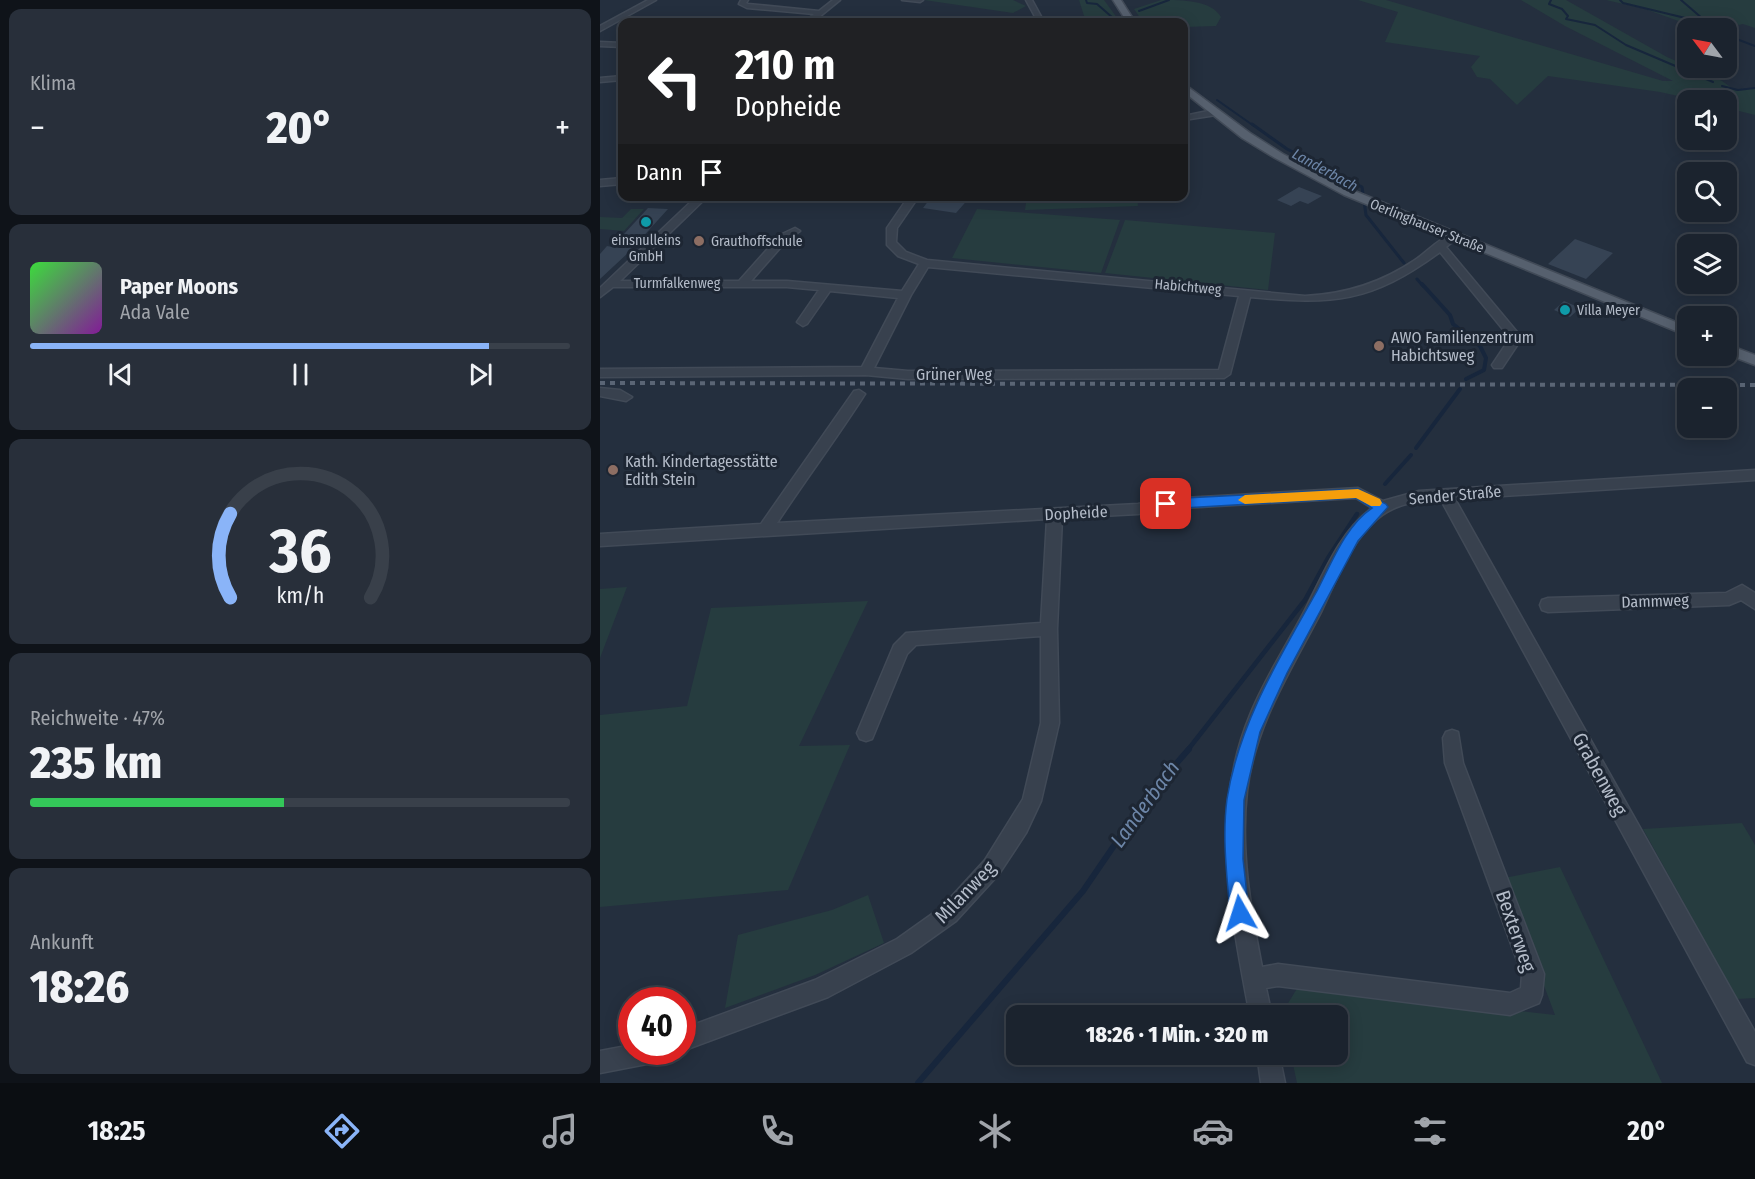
<!DOCTYPE html>
<html lang="de">
<meta charset="utf-8">
<style>
:root{--surface:#1b232e;--page:#282f3a;--text:#f1f3f6;--muted:#a0a4aa;--line:#39404a;--accent:#8ab4f8}
body{margin:0;font-family:"Fira Sans Condensed",sans-serif;background:var(--page);color:var(--text);height:100vh;display:flex;flex-direction:column;font-size:22px;white-space:nowrap}
*{box-sizing:border-box;margin:0}
p{font-size:20px;color:var(--muted)}
.icon{flex:none;width:33px;height:33px;fill:none;stroke:currentColor;stroke-width:2;stroke-linecap:round;stroke-linejoin:round}
.map{position:relative;flex:1;overflow:hidden}
.panel{display:flex;flex-direction:column;gap:9px;padding:9px;background:#0f1319;width:600px}
.panel>*{flex:none}
.guide{position:absolute;left:18px;top:18px;width:570px;height:183px;border-radius:12px;box-shadow:0 3px 15px #0003,0 0 0 2px var(--line);background:#202124;color:#fff;overflow:hidden}
.needle{width:39px;rotate:302deg}
.buttons{position:absolute;left:1077px;top:18px;display:grid;gap:12px}
.buttons a{display:grid;place-items:center;width:60px;height:60px;border-radius:12px;background:var(--surface);box-shadow:0 3px 15px #0003,0 0 0 2px var(--line);font-size:30px}
.speed{position:absolute;left:18px;top:987px;display:flex;gap:12px;font-size:30px;font-weight:700;text-align:center}
.speed>*{display:grid;place-content:center;width:78px;height:78px;border-radius:50%;background:var(--surface);box-shadow:0 3px 15px #0003,0 0 0 2px var(--line);line-height:1}
.speed .limit{border:9px solid #d22;background:#fff;color:#111}
.pin{position:absolute;display:grid;place-items:center;width:51px;height:51px;color:#fff;margin:-26px;border-radius:12px;box-shadow:0 3px 9px #0006}
.me{position:absolute;width:66px;margin:-33px;rotate:354deg;stroke-linejoin:round;filter:drop-shadow(0 0 4px #0008)}
.turn{display:flex;align-items:center;gap:21px;height:126px;padding:0 18px;font-size:27px}
.turn .icon{width:78px;height:78px;stroke-width:2.5}
.turn b{display:block;font-size:42px;line-height:51px}
.then{display:flex;align-items:center;height:57px;padding:0 18px;background:#0003;gap:12px;font-size:22px}
.big{font-size:45px;font-weight:800;line-height:1.1}
.panel .widget{flex:1;display:flex;flex-direction:column;justify-content:center;gap:9px;min-width:0;padding:0 21px;border-radius:12px;background:var(--page)}
.panel .dial{align-items:center;gap:0}
.dial svg{height:156px;overflow:visible;fill:none;stroke:var(--line);stroke-width:7;stroke-linecap:round;text-anchor:middle}
.dial text{fill:var(--text);stroke:none}
.song{display:flex;align-items:center;gap:18px}
.cover{width:72px;height:72px;border-radius:9px;background:linear-gradient(135deg,hsl(120 70% 55%),hsl(290 70% 35%))}
.played{height:6px;border-radius:3px;background:linear-gradient(90deg,var(--accent) 85%,var(--line) 85%)}
.keys{display:flex;justify-content:space-around;direction:ltr}
.heat{display:flex;justify-content:space-between;align-items:center;font-size:33px;direction:ltr}
.charge{height:9px;border-radius:4px;background:linear-gradient(90deg,#34c759 47%,var(--line) 0)}
.trip{position:absolute;left:406px;top:1005px;width:342px;height:60px;border-radius:12px;background:var(--surface);box-shadow:0 3px 15px #0003,0 0 0 2px var(--line);font-weight:800;line-height:60px;text-align:center}
.dock{display:flex;height:96px;justify-content:space-around;align-items:center;background:#0b0e12;color:var(--muted)}
.dock .icon{width:42px;height:42px}
.dock .current{color:var(--accent)}
.dock b{font-size:27px;color:var(--text)}
main{display:flex;flex:1;min-height:0}
.map>svg:first-child{display:block}
.green{fill:#263c3f}
.lines{fill:none;stroke-linecap:round;stroke-linejoin:round}
.stream-far4{stroke:#17263c;stroke-width:2}
.stream-far3{stroke:#17263c;stroke-width:3}
.stream-far2{stroke:#17263c;stroke-width:4}
.stream-far1{stroke:#17263c;stroke-width:4.5}
.stream{stroke:#17263c;stroke-width:6}
.building{fill:#364354}
.minor-casing{stroke:#414a57;stroke-width:3}
.major-casing{stroke:#414a57;stroke-width:3}
.minor{fill:#38414e;fill-rule:evenodd}
.major{fill:#56606e;fill-rule:evenodd}
.rail{stroke:#5a6575;stroke-width:4;stroke-dasharray:5 5;stroke-linecap:butt}
.route{fill:#1a73e8;stroke:#114b97;stroke-width:1.5}
.slow{fill:#f59e0b}
.culture-dot{fill:#0f9aa8;stroke:#1d2633;stroke-width:2}
.education-dot{fill:#8d6e63;stroke:#1d2633;stroke-width:2}
.labels{text-anchor:middle;dominant-baseline:central;stroke-width:6;stroke-linejoin:round;paint-order:stroke}
.far-street-label{font-size:14px;fill:#b4bcc9;stroke:#1d2633}
.far-poi-label{font-size:14px;fill:#b4bcc9;stroke:#1d2633;text-anchor:start}
.far-water-label{font-size:15px;font-style:italic;fill:#6d86a8;stroke:#1d2633}
.poi-label{font-size:16px;fill:#b4bcc9;stroke:#1d2633;text-anchor:start}
.street-label{font-size:16px;fill:#b4bcc9;stroke:#1d2633}
.near-street-label{font-size:20px;fill:#b4bcc9;stroke:#1d2633}
.near-water-label{font-size:21px;font-style:italic;fill:#6d86a8;stroke:#1d2633}
</style>
<main>
<section class="panel">
<div class="widget"><p>Klima</p>
<div class="heat"><a>−</a><b class="big">20°</b><a>+</a></div>
</div>
<div class="widget">
<div class="song"><i class="cover"></i><div><b>Paper Moons</b><p>Ada Vale</p></div></div>
<div class="played"></div>
<div class="keys"><svg class="icon" aria-label="previous" viewBox="0 0 24 24"><path d="M18 5L8 12l10 7zM5 5v14"/></svg><svg class="icon" aria-label="pause" viewBox="0 0 24 24"><path d="M8 5v14M16 5v14"/></svg><svg class="icon" aria-label="next" viewBox="0 0 24 24"><path d="M6 5l10 7-10 7zM19 5v14"/></svg></div>
</div>
<div class="widget dial"><svg viewBox="0 0 100 80">
<path d="M14 69A42 42 0 1 1 86 69"/>
<path d="M14 69A42 42 0 0 1 14 26" stroke="#8ab4f8"/>
<text x="50" y="56" font-size="32" font-weight="700">36</text>
<text x="50" y="72" font-size="11">km/h</text>
</svg></div>
<div class="widget"><p>Reichweite · 47%</p><b class="big">235 km</b><div class="charge"></div></div>
<div class="widget"><p>Ankunft</p><b class="big">18:26</b></div>
</section>
<div class="map">
<svg width="1155" height="1083" viewBox="0 0 1155 1083">
<rect width="100%" height="100%" fill="#242f3e"/>
<path class="green" d="M324,0h89l13,6 -13,7z
M479,0h25l16,22h-34z
M561,0c22,0 50,0 60,17l-5,9 -32,1v-5h-41l-9,-13z
M758,0h28l277,81h10l-108,-55 -44,-26h45l101,57 55,24 14,10 19,-3v27l-28,-7 -1,-8h-30l-36,-8 -112,-16 -31,29 -27,-26 -13,-2 -6,-10 9,-11 -95,-14 13,-30z
M1006,0h149v28l-12,-4 -19,4h-26l-53,-19z
M427,196l110,1 1,9 -113,4z
M31,209h13l-20,22 -24,-2v-12l22,1z
M377,209l143,11 -19,53 -149,-15z
M525,220l150,13 -7,57 -163,-17z
M27,587l-27,71v-69z
M268,601l-69,145 51,-1 -62,145 -188,17v-192l87,-9 24,-98z
M1142,823l13,22v153l-18,1 -94,-170z
M960,867l102,216h-365l-6,-28 47,-1v-38l-56,-1v-2l16,-26 257,28 -51,-137z
M268,895l16,48 -69,32 -90,33 13,-73 94,-25z"/>
<g class="lines">
<path class="stream-far4" d="M486,0l1,3 10,1 16,14 -2,4
M951,0l-2,4 13,5 6,7 -2,3 29,6 31,20 87,37
M1020,0l3,3 79,19 5,6
M1081,0l22,19 -1,3
M539,11l30,-11
M1126,35l29,11
M1122,86l16,4 17,-2
M617,100l37,26"/>
<path class="stream-far3" d="M652,124l35,25 75,38 4,28 38,48
M817,279l6,7"/>
<path class="stream-far2" d="M822,284l28,31 3,9 27,22 6,12 -2,12 -18,9
M816,448l44,-59
M785,484l26,-29"/>
<path class="stream-far1" d="M587,751l118,-151 23,-42 29,-44"/>
<path class="stream" d="M318,1083l165,-192 65,-95 41,-47"/>
</g>
<path class="building" d="M699,187l23,9 -14,8 -8,-3 -9,5 -14,-6z
M332,196h39l-15,17 -33,-5z
M48,208l20,1 -39,43 -29,27v-25l7,-8 5,1z
M975,239l38,14 -27,26 -38,-15z
M964,301l16,7 -10,9 -16,-7z"/>
<g class="lines">
<g class="minor-casing">
<path id="minor" d="M48,0h8l-56,31v-5z
M141,0h7l-2,3 2,1 71,7 14,-11h7l-27,22h-8l9,-8 -67,-6 -8,-4z
M302,0h21l-3,2z
M426,0h6l12,22h-6z
M0,42l22,1v4l-22,-1z
M22,76v4l-22,2v-4z
M613,110l3,1v4l-32,5v-4z
M22,178v6l-22,2v-6z
M97,196h11l-88,85h119l41,-46 15,-7 5,3 -12,8 -37,42h36l115,10 17,-27 -21,-8 -11,-11v-17l22,-32h10l-22,32 -1,14 10,10 21,8 378,36c41,-2 76,-13 110,-36 12,-8 24,-22 38,-26l5,3 -12,10 76,91 -20,30h-8l-2,-3 18,-27 -70,-86c-70,51 -106,53 -190,45l-20,77 -6,4 -316,1 -42,-4 -266,2v-8l262,-2 36,-69 -68,-7 -23,33 -4,2 -6,-4 22,-32 -32,-3h-174l-13,10v-9zM328,267l311,29 -20,74 -311,1 -34,-3 37,-73z
M0,388l20,2 12,7 -6,4 -26,-5z
M259,390l6,4c-28,44 -59,85 -88,129l361,-19 28,-5 192,-11 25,13 36,-10 336,-21v10l-300,19 300,533v33l-8,-3 -306,-562c-24,1 -45,3 -64,19 -27,23 -41,62 -56,93 -30,58 -66,113 -74,179 -7,60 4,119 15,176l16,-3 232,29 11,-5 1,-14 -77,-211 -2,-25 3,-6 6,-2 6,2 5,31 81,211 -2,21 -3,8 -29,12 -232,-29 -12,2 6,28h-22c-19,-101 -41,-203 0,-301 14,-35 35,-67 53,-101 19,-36 35,-81 69,-106l-16,-10 -190,11 -28,5 -76,4 -5,111 2,94 -18,78 -15,32 -27,41 -43,47 -45,32 -83,44 -146,54v-22l133,-49 82,-41 45,-32 43,-47 38,-61 18,-76v-87l-125,9 -9,9 -35,85 -6,2 -6,-2 -3,-6 37,-88 12,-12 135,-10 6,-104 -447,27v-12l161,-10 93,-133z
M1142,585l13,8v16l-14,-9 -12,5 -181,7 -6,-2 -2,-5 2,-5 6,-2 178,-5z
M32,1045v7h31l-3,8 -8,3 -52,10v-22z
M657,1054h22l6,29h-24z"/>
</g>
<g class="major-casing">
<path id="major" d="M513,0h8l14,22h-8z
M584,84l66,49 33,21 69,36 336,137v9l-344,-141 -69,-37 -33,-20 -58,-46z
M1126,344l29,11v10l-29,-11z"/>
</g>
<use href="#minor" class="minor"/>
<use href="#major" class="major"/>
<path class="rail" d="M0,383l1155,2"/>
</g>
<path class="route" d="M758,489l28,15 2,3 -30,34 -71,132 -27,59 -16,68 -1,59 6,54 -3,7 -6,3 -7,-3 -3,-7c-3,-37 -8,-76 -3,-114 12,-76 53,-142 90,-208 14,-27 29,-66 55,-83l-16,-10 -190,11 -6,-5 6,-5z"/>
<path class="slow" d="M758,489l22,10 2,4 -2,3h-9l-15,-8 -111,6 -7,-4 7,-5z"/>
<g class="culture-dot">
<circle cx="46" cy="222" r="6"/>
<circle cx="965" cy="310" r="6"/>
</g>
<g class="education-dot">
<circle cx="99" cy="241" r="6"/>
<circle cx="779" cy="346" r="6"/>
<circle cx="13" cy="470" r="6"/>
</g>
<g class="labels">
<g class="far-street-label">
<text transform="translate(827 226) rotate(22)">Oerlinghauser Straße</text>
<text x="77" y="283">Turmfalkenweg</text>
<text transform="translate(588 287) rotate(5)">Habichtweg</text>
</g>
<g class="far-poi-label">
<text x="46" y="240" text-anchor="middle">einsnulleins<tspan x="46" dy="16">GmbH</tspan></text>
<text x="111" y="241">Grauthoffschule</text>
<text x="977" y="310">Villa Meyer</text>
</g>
<g class="far-water-label">
<text transform="translate(725 170) rotate(29)">Landerbach</text>
</g>
<g class="poi-label">
<text x="791" y="337">AWO Familienzentrum<tspan x="791" dy="18">Habichtsweg</tspan></text>
<text x="25" y="461">Kath. Kindertagesstätte<tspan x="25" dy="18">Edith Stein</tspan></text>
</g>
<g class="street-label">
<text x="354" y="374">Grüner Weg</text>
<text transform="translate(855 495) rotate(-5)">Sender Straße</text>
<text transform="translate(476 513) rotate(-3)">Dopheide</text>
<text transform="translate(1055 601) rotate(-2)">Dammweg</text>
</g>
<g class="near-street-label">
<text transform="translate(1000 774) rotate(61)">Grabenweg</text>
<text transform="translate(365 892) rotate(-46)">Milanweg</text>
<text transform="translate(916 931) rotate(71)">Bexterweg</text>
</g>
<g class="near-water-label">
<text transform="translate(545 804) rotate(-54)">Landerbach</text>
</g>
</g>
</svg>
<div class="buttons">
<a><svg class="needle" viewBox="-14 -14 28 28"><path d="M0-13l5 13h-10z" fill="#e53935"/><path d="M0 13l5-13h-10z" fill="#a0a4aa"/></svg></a>
<a><svg class="icon" aria-label="sound" viewBox="0 0 24 24"><path d="M4 9h4l5-4v14l-5-4H4zM17 9q2 3 0 6"/></svg></a>
<a><svg class="icon" aria-label="search" viewBox="0 0 24 24"><circle cx="10" cy="10" r="6"/><path d="M15 15l6 6"/></svg></a>
<a><svg class="icon" aria-label="layers" viewBox="0 0 24 24"><path d="M12 4l9 5-9 5-9-5zM3 14l9 5 9-5"/></svg></a>
<a>+</a>
<a>−</a>
</div>
<div class="speed"><div class="limit">40</div></div>
<div class="pin" style="left:566px;top:504px;background:#d93025"><svg class="icon" aria-label="arrive" viewBox="0 0 24 24"><path d="M6 21V4h12l-3 4 3 4H6"/></svg></div>
<svg class="me" style="left:640px;top:913px" viewBox="-20 -20 40 40"><path d="M0-17L14 15 0 8-14 15z" fill="#1a73e8" stroke="#fff" stroke-width="4"/></svg>
<div class="trip">18:26 · 1 Min. · 320 m</div>
<div class="guide">
<div class="turn"><svg class="icon" aria-label="left" viewBox="0 0 24 24"><path d="M17 20v-9H6M10 6l-5 5 5 5"/></svg><div><b>210 m</b>Dopheide</div></div>
<div class="then">Dann<svg class="icon" aria-label="arrive" viewBox="0 0 24 24"><path d="M6 21V4h12l-3 4 3 4H6"/></svg></div>
</div>
</div>
</main>
<nav class="dock">
<b>18:25</b>
<svg class="icon current" aria-label="directions" viewBox="0 0 24 24"><path d="M12 3l9 9-9 9-9-9zM9 14v-3h6M13 9l2 2-2 2"/></svg>
<svg class="icon" aria-label="music" viewBox="0 0 24 24"><path d="M9 18V5l10-2v13"/><circle cx="6" cy="18" r="3"/><circle cx="16" cy="16" r="3"/></svg>
<svg class="icon" aria-label="phone" viewBox="0 0 24 24"><path d="M5 4h4l2 5-3 2q2 4 5 5l2-3 5 2v4C11 20 4 13 5 4z"/></svg>
<svg class="icon" aria-label="climate" viewBox="0 0 24 24"><path d="M12 3v18M4 7l16 10M4 17L20 7"/></svg>
<svg class="icon" aria-label="car" viewBox="0 0 24 24"><path d="M5 17H2v-5l4-1 3-4h7l3 4 3 1v5h-3M9 17h6M6 11h13"/><circle cx="7" cy="17" r="2"/><circle cx="17" cy="17" r="2"/></svg>
<svg class="icon" aria-label="filters" viewBox="0 0 24 24"><path d="M4 7h16M4 17h16"/><circle cx="9" cy="7" r="2"/><circle cx="15" cy="17" r="2"/></svg>
<b>20°</b>
</nav>
